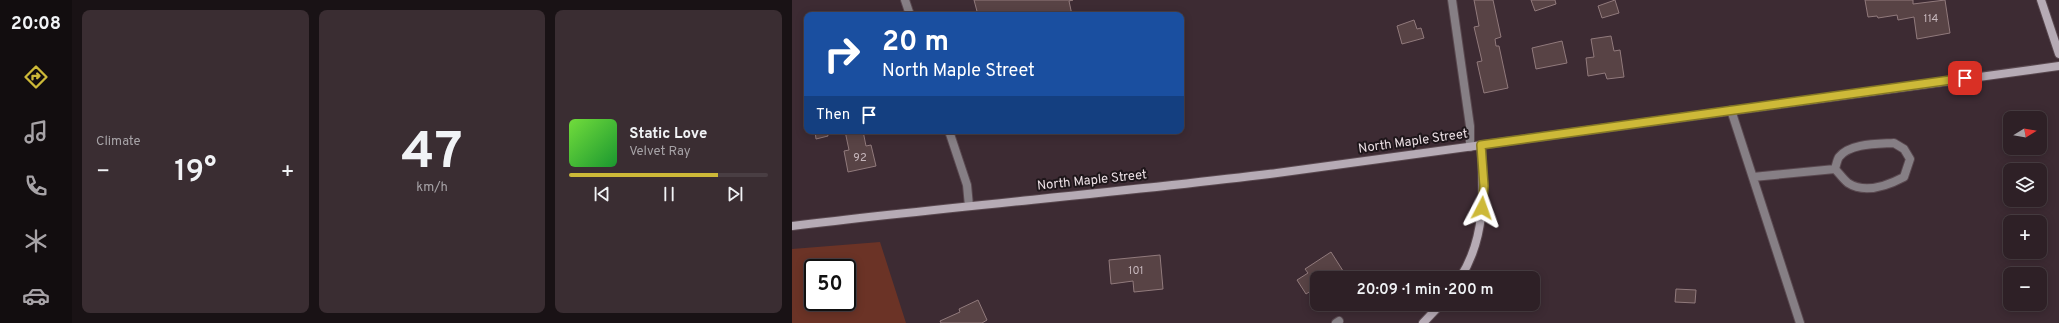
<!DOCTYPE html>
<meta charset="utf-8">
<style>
:root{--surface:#2e2026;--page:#3a2d32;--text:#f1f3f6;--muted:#a7a3a7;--line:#493e43;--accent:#cdb938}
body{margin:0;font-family:Overpass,sans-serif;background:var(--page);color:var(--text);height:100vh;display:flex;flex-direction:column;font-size:15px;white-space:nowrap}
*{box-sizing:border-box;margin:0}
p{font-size:13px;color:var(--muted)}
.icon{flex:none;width:22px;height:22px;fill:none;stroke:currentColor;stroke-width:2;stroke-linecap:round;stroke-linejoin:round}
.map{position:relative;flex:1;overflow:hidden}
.details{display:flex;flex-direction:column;gap:10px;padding:10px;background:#191215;width:720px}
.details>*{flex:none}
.top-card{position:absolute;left:12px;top:12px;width:380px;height:122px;border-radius:8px;box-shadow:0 2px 10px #0003,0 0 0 1px var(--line);background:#1a4fa0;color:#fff;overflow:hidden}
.needle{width:26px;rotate:79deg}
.buttons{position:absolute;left:1211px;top:111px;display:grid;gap:8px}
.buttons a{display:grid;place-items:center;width:44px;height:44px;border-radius:8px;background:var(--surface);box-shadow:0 2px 10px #0003,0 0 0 1px var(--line);font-size:20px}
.speed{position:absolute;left:12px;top:259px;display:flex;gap:8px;font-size:20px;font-weight:700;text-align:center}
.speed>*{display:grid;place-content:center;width:52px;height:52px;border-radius:50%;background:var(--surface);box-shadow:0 2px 10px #0003,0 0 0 1px var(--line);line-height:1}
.speed .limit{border:2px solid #111;border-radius:6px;background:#fff;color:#111}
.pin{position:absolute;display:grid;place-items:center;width:34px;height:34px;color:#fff;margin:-17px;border-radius:8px;box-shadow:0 2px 6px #0006}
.me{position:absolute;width:44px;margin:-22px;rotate:4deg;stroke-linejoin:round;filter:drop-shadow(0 0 3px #0008)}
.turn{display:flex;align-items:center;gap:14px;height:84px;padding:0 12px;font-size:18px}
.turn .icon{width:52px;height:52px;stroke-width:2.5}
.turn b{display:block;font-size:28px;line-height:34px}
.then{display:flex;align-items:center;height:38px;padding:0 12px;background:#0003;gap:8px;font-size:15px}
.big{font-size:30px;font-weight:600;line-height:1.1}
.details .tile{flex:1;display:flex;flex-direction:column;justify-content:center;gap:6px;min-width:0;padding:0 14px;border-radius:8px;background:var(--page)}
.details .dial{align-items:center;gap:0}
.dial b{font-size:52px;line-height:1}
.song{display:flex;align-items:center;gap:12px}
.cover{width:48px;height:48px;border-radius:6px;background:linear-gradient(135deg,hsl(100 70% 55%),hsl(130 70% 35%))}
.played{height:4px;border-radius:2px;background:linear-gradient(90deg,var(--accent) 75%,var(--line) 75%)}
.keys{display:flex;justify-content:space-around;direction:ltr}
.heat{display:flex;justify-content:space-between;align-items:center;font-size:22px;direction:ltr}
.details .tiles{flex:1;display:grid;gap:10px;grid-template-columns:repeat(3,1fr)}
.trip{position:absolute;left:518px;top:271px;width:230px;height:40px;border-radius:8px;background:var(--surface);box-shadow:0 2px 10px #0003,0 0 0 1px var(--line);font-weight:600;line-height:40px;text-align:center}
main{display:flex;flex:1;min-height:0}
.tabs{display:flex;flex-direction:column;width:72px;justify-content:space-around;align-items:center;background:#120d0f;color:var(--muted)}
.tabs .icon{width:28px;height:28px}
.tabs .current{color:var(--accent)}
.tabs b{font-size:18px;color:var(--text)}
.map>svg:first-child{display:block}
.green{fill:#6b3326;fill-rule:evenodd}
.building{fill:#584345;stroke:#917a7c}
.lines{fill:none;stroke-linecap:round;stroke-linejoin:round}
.lane-casing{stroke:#59484f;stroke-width:10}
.secondary-casing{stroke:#59484f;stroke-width:10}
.lane{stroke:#867f85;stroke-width:8}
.secondary{stroke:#b6abb5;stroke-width:8}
.route-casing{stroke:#857824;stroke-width:10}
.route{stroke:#cdb938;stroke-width:7}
.labels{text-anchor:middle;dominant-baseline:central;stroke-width:4;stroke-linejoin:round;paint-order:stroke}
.number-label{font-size:11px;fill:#c6b7bc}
.street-label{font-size:13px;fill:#eadee3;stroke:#1e161a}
</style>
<main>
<nav class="tabs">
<b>20:08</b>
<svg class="icon current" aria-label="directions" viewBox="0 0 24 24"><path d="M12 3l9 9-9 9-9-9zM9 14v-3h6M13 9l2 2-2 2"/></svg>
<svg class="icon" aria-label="music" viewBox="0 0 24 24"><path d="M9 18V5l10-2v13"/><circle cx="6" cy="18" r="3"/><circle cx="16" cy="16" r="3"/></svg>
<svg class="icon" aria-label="phone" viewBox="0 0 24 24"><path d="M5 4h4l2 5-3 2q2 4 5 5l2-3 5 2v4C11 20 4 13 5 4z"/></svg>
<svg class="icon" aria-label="climate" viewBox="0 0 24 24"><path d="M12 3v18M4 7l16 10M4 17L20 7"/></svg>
<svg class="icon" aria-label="car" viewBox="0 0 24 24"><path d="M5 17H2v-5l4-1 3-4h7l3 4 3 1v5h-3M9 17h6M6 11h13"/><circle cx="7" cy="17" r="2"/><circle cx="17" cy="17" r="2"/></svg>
</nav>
<section class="details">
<div class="tiles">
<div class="tile"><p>Climate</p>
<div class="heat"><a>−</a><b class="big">19°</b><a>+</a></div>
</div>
<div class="tile dial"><b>47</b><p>km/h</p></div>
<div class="tile">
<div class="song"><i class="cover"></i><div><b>Static Love</b><p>Velvet Ray</p></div></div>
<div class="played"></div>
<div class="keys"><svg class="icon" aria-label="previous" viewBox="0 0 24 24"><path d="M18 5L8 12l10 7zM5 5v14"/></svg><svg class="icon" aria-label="pause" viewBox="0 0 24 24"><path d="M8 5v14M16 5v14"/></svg><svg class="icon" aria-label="next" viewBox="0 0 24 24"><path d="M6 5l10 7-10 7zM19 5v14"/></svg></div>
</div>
</div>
</section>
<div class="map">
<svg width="1267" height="323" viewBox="0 0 1267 323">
<rect width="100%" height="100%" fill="#3d2b33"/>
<path class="green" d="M88,242l26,81h-114v-74zM21,268h34v34h-34z"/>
<path class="building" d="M182,0h99l-4,1 3,14h-94z
M682,0h19l8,37 -6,2 1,7h3l9,42 -24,5 -7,-31 5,-1 -8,-34 5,-1z
M739,0h24l1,4 -21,7z
M823,0l4,13 -17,5 -4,-12z
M1073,0h48v4l32,-4 5,33 -33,6 -3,-22 -16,3 -1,-5 -19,3 -1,-2 -9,1z
M622,20l3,9 4,-1 3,10 -22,6 -5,-18z
M819,36l3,15 6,-1 4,27 -17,2 -2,-6 -17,3 -2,-18 8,-1 -3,-18z
M770,41l5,22 -31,6 -4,-21z
M23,131h12l1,5 -12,3z
M53,131h18l3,15 5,-1 5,21 -28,6 -4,-21 5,-1z
M539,252l14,22 -6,4h-22v9l-11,7 -9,-14 11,-7 -3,-4z
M368,255l3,34 -29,3 -1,-11 -22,3 -2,-24z
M884,289l20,1 -1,13 -20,-1z
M186,300l9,20 -5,3h-41l-1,-2 20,-9 -1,-3z"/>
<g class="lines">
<g class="lane-casing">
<path id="lane" d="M113,0l5,15
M660,0l18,126v21
M939,110l69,213
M157,131l18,54 2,21
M1102,143l10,6 6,10 -6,18c-17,9 -39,17 -56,6 -5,-4 -9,-10 -13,-14 1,-3 2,-9 4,-12 11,-14 39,-13 55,-14z
M961,177l82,-8
M544,323l3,-2"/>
</g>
<g class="secondary-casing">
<path id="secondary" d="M1249,0l18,54
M0,226c162,-20 324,-33 485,-53l782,-107
M668,278c26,-40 24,-88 21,-133
M631,323l18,-19"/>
</g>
<use href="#lane" class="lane"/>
<use href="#secondary" class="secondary"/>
</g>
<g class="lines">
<g class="route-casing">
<path id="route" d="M690,208l2,-22 -3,-41 484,-67"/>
</g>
<use href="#route" class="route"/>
</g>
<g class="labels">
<g class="number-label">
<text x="1139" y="19">114</text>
<text x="68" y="158">92</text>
<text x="344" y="271">101</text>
</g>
<g class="street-label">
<text transform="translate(621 142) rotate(-8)">North Maple Street</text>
<text transform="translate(300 181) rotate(-6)">North Maple Street</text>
</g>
</g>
</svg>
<div class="buttons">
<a><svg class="needle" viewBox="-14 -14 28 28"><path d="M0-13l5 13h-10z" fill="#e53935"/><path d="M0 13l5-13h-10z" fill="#a7a3a7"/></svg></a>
<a><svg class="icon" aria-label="layers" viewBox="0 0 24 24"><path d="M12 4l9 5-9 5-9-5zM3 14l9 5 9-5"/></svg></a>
<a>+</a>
<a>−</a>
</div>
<div class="speed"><div class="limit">50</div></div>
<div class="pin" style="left:1173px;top:78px;background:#d93025"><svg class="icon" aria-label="arrive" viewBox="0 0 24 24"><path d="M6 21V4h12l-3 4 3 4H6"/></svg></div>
<svg class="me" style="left:690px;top:208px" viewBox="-20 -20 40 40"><path d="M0-17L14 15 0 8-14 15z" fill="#cdb938" stroke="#fff" stroke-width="4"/></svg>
<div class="trip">20:09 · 1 min · 200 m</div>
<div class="top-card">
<div class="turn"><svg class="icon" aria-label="right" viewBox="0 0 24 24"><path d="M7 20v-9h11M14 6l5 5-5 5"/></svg><div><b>20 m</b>North Maple Street</div></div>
<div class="then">Then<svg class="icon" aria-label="arrive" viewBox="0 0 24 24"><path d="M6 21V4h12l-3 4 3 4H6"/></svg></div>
</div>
</div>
</main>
